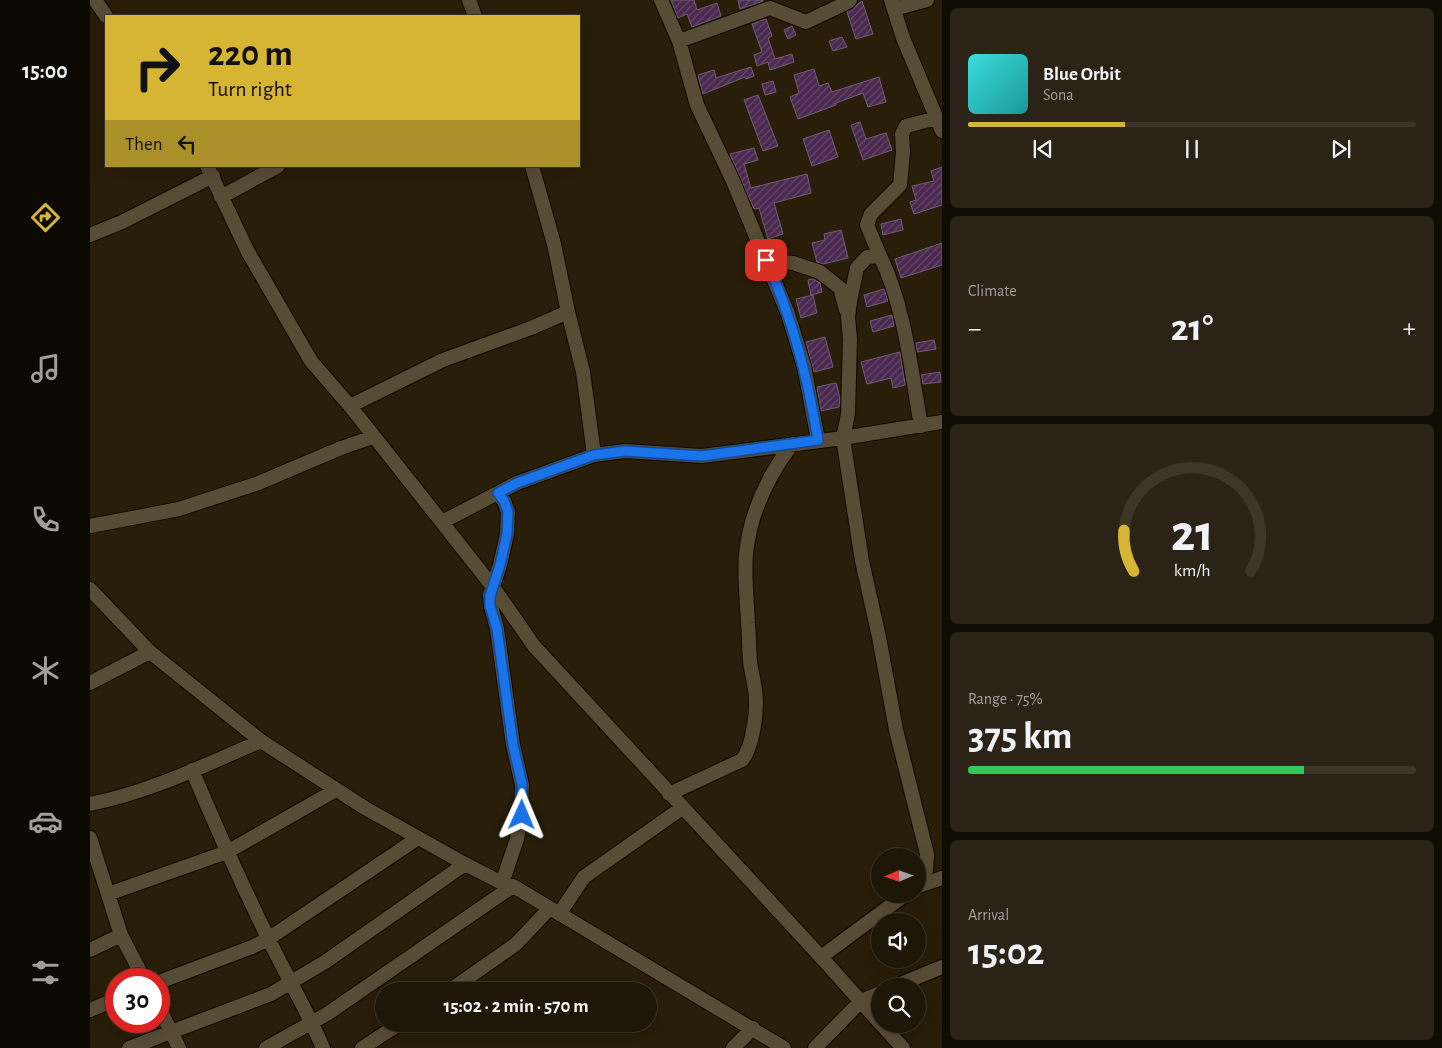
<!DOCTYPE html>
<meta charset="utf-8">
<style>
:root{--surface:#1e1607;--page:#2b2315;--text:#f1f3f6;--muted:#a19f9b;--line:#3c3528;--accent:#d6b534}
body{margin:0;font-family:"Alegreya Sans",sans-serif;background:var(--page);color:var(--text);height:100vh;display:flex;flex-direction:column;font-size:19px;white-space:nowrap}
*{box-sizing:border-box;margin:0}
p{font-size:16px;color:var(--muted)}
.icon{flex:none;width:28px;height:28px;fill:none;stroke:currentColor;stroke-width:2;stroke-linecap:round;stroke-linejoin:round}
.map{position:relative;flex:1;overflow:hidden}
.details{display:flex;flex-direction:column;gap:8px;padding:8px;background:#100c04;width:500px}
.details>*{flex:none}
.top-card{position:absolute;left:15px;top:15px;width:475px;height:152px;border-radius:0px;box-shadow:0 5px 20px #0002,0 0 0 1px var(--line);background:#d6b534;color:#111;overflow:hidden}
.needle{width:32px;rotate:268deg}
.controls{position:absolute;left:781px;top:848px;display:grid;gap:10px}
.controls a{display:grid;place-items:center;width:55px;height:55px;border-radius:50%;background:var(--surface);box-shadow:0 5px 20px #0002,0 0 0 1px var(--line);font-size:25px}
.speed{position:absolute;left:15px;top:968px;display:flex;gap:10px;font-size:25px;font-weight:700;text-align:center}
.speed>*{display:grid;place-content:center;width:65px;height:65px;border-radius:50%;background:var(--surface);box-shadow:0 5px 20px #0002,0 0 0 1px var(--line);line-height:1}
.speed .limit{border:8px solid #d22;background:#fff;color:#111}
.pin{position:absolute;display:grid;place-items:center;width:42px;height:42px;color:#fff;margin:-21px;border-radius:10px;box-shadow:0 2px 8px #0006}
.me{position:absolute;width:55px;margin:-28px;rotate:1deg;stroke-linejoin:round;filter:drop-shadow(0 0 4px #0008)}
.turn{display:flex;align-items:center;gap:18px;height:105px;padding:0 20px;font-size:22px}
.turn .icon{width:65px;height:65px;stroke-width:2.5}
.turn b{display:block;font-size:35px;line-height:42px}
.then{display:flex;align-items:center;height:48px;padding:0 20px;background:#0003;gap:10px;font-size:19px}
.big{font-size:38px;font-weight:700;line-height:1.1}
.details .widget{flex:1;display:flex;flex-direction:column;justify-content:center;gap:8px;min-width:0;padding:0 18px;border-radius:8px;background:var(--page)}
.details .dial{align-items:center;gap:0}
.dial svg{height:130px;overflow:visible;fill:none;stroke:var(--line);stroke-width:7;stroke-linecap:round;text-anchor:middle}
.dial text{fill:var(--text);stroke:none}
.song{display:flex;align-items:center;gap:15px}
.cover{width:60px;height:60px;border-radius:8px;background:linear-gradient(135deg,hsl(180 70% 55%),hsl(180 70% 35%))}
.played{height:5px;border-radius:2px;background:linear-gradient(90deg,var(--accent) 35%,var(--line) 35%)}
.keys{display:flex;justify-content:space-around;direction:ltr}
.heat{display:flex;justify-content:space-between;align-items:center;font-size:28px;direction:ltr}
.charge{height:8px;border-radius:4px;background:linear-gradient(90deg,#34c759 75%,var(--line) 0)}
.trip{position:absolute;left:285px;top:982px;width:282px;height:50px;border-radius:25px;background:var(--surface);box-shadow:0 5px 20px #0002,0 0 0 1px var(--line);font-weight:700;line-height:50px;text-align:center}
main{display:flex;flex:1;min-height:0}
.tab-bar{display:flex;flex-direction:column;width:90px;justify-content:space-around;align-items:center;background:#0c0903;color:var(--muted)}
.tab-bar .icon{width:35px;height:35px}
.tab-bar .current{color:var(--accent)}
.tab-bar b{font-size:22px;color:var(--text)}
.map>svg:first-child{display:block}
.building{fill:url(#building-hatch);stroke:#6f5e72}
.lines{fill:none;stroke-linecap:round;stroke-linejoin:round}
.minor-casing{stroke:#110800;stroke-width:16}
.minor{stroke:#574c36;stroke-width:14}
.route-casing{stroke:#114b97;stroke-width:12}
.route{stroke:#1a73e8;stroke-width:9}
</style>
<main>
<nav class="tab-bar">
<b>15:00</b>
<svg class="icon current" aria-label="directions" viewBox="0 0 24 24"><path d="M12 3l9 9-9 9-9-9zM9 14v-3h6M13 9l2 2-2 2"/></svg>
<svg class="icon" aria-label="music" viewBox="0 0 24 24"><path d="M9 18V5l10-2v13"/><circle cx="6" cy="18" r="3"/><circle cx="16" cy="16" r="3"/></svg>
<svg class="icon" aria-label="phone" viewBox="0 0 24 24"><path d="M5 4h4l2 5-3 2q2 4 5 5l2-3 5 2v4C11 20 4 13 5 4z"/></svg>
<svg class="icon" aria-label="climate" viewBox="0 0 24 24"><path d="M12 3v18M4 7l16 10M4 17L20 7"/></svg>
<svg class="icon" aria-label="car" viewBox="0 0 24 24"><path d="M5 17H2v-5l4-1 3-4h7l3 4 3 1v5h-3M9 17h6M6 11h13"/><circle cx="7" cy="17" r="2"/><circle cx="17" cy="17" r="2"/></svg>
<svg class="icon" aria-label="filters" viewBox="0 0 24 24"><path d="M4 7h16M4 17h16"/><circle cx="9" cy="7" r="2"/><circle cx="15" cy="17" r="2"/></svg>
</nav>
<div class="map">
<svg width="852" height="1048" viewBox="0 0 852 1048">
<defs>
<pattern id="building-hatch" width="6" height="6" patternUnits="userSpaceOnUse" patternTransform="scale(1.25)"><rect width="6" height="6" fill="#4a284f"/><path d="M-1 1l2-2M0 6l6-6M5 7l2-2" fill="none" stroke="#654868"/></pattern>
</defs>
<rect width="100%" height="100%" fill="#281e09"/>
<path class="building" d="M581,0h23l3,10 20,-7 4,13 -29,11 -5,-13 -9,4z
M648,0h25v1l-23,8z
M772,1l11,33 -17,5 -9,-27z
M676,19l6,17 -4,2 7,21 17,-5 2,8 -24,8 -2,-8 -11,4 -3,-11 8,-3 -10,-28z
M702,26l4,9 -8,4 -4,-9z
M752,37l5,10 -14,4 -4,-10z
M661,67l3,9 -8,3 -1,-2 -42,17 -5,-19 16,-5 2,8z
M724,69l5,17 9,-3 4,9 47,-15 7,25 -18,5 -5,-14 -27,10v2l-38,14 -8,-22 9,-4 -5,-18z
M683,81l3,11 -11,3 -3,-11z
M668,95l20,51 -15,5 -19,-51z
M770,122l6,17 20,-6 6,17 -29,10 -12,-35z
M739,130l9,27 -26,9 -9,-27z
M664,148l4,12 -14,4 7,24 56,-14 4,19 -37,10 9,31 -15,5 -9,-31 -5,1 -24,-55z
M852,167v38l-28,9 -4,-12 6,-2 -4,-14 22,-5 -3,-10z
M811,219l2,11 -20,5 -2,-11z
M751,230l7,28 -25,6 -6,-2 -5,-19 13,-3 -1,-6z
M852,243v22l-41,13 -6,-19z
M723,279l7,4 2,9 -11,3 -3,-15z
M794,289l4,12 -21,6 -3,-12z
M723,295l4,18 -16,5 -5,-19z
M802,315l2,11 -21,6 -3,-11z
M735,337l8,30 -19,5 -8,-30z
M844,340l2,9 -19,3 -1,-9z
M810,352l5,33 -12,3 -2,-10 -24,6 -6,-22z
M850,372l1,10 -18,2 -2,-9z
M746,383l4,15 -1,9 -18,4 -4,-24z"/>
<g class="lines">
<g class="minor-casing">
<path id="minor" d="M5,0l11,16
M379,0l6,16
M571,0l18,41 18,64 36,76 55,133 16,52 14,74
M801,0l12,38 39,93
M804,9l33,-9
M589,41l91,-33 36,14 42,-20 2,-2
M117,166l41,86 63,109 39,45 143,181 41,59 287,311 59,66
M442,166l22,78 14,68 15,60 11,83
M131,197l57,-31
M0,235l32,-13 91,-46
M790,256l-13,-31 4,-11 29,-29 3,-33 -1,-18 4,-8 31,-8
M676,260l27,3 27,9 20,16 6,22
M260,406l93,-46 88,-32 37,-16
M408,493l6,8 4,11 -1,22 -7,31 -10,30 1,11 6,23 16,116 9,40 -1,30 -4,24 -15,44
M352,522l75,-39 77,-28 31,-4 77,5 141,-18 99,-16
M0,526l89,-17 77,-25 85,-36 32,-11
M0,589l60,63 111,89 104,67 100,56 37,19 11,3 271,162
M0,683l60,-31
M102,770c24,57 49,113 76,168 18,37 39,72 55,110
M579,794l73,-34c11,-13 16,-52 13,-70 -1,-10 -4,-19 -5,-29 -1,-13 -1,-26 -2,-38 -1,-23 -4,-46 -2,-69 4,-40 22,-78 46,-110
M0,804c60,-12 115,-39 171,-63
M0,838l31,97 23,44
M828,882l8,-12 1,-16 -31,-124 -17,-93 -17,-76 -19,-123 5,-24 2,-75 -2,-22 2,-16 7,-33 10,-11 13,-1c25,51 31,114 41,170
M828,886l24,-8
M18,894l119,-42 109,-62
M469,914l25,-37 98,-69
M0,950l31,-15
M731,957l85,-63
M69,982l93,-35 16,-8 150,-101
M806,986l46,-19
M359,991l67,-47 33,-35
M69,1007l20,41
M0,1010l26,-11
M791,1024l22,24
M39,1048l142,-54 54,-32 140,-98
M176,1048l61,-34 186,-128
M272,1048l37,-24
M643,1048l20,-20
M725,1048l46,-47 19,-8"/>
</g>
<use href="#minor" class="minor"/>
</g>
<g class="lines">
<g class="route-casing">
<path id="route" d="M432,815v-31l-9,-39 -16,-116 -7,-23v-10l10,-31 7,-31 1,-22 -4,-11 -6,-8 19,-10 77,-28 31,-4 77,5 116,-16c-11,-65 -25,-120 -52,-180"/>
</g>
<use href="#route" class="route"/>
</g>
</svg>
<div class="controls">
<a><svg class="needle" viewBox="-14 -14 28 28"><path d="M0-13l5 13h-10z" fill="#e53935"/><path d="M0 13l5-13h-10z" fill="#a19f9b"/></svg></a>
<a><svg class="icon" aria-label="sound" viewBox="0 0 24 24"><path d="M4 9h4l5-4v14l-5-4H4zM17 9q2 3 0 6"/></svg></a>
<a><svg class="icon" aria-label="search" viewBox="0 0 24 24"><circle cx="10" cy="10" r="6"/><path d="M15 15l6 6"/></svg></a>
</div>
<div class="speed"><div class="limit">30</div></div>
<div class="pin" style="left:676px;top:260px;background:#d93025"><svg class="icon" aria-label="arrive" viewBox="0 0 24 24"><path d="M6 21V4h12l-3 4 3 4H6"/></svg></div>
<svg class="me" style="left:432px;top:815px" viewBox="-20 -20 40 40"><path d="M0-17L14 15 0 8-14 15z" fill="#1a73e8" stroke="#fff" stroke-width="4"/></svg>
<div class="trip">15:02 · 2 min · 570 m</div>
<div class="top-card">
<div class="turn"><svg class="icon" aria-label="right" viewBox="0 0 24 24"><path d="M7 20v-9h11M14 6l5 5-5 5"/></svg><div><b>220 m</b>Turn right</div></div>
<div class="then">Then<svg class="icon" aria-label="left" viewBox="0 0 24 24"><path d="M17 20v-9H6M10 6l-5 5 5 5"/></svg></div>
</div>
</div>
<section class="details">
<div class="widget">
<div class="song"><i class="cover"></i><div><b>Blue Orbit</b><p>Sona</p></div></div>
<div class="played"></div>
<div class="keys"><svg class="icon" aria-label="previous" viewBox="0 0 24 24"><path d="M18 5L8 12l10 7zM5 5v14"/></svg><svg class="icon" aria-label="pause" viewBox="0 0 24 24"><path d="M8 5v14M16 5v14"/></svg><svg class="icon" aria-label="next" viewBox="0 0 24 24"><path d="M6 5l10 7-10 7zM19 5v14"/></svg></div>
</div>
<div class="widget"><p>Climate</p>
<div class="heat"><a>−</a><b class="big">21°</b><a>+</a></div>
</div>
<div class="widget dial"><svg viewBox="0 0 100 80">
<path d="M14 69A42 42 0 1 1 86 69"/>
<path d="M14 69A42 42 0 0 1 8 44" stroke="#d6b534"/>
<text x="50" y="56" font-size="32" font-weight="700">21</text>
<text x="50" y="72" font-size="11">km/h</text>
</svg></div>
<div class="widget"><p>Range · 75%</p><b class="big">375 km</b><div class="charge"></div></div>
<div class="widget"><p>Arrival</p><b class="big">15:02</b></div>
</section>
</main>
